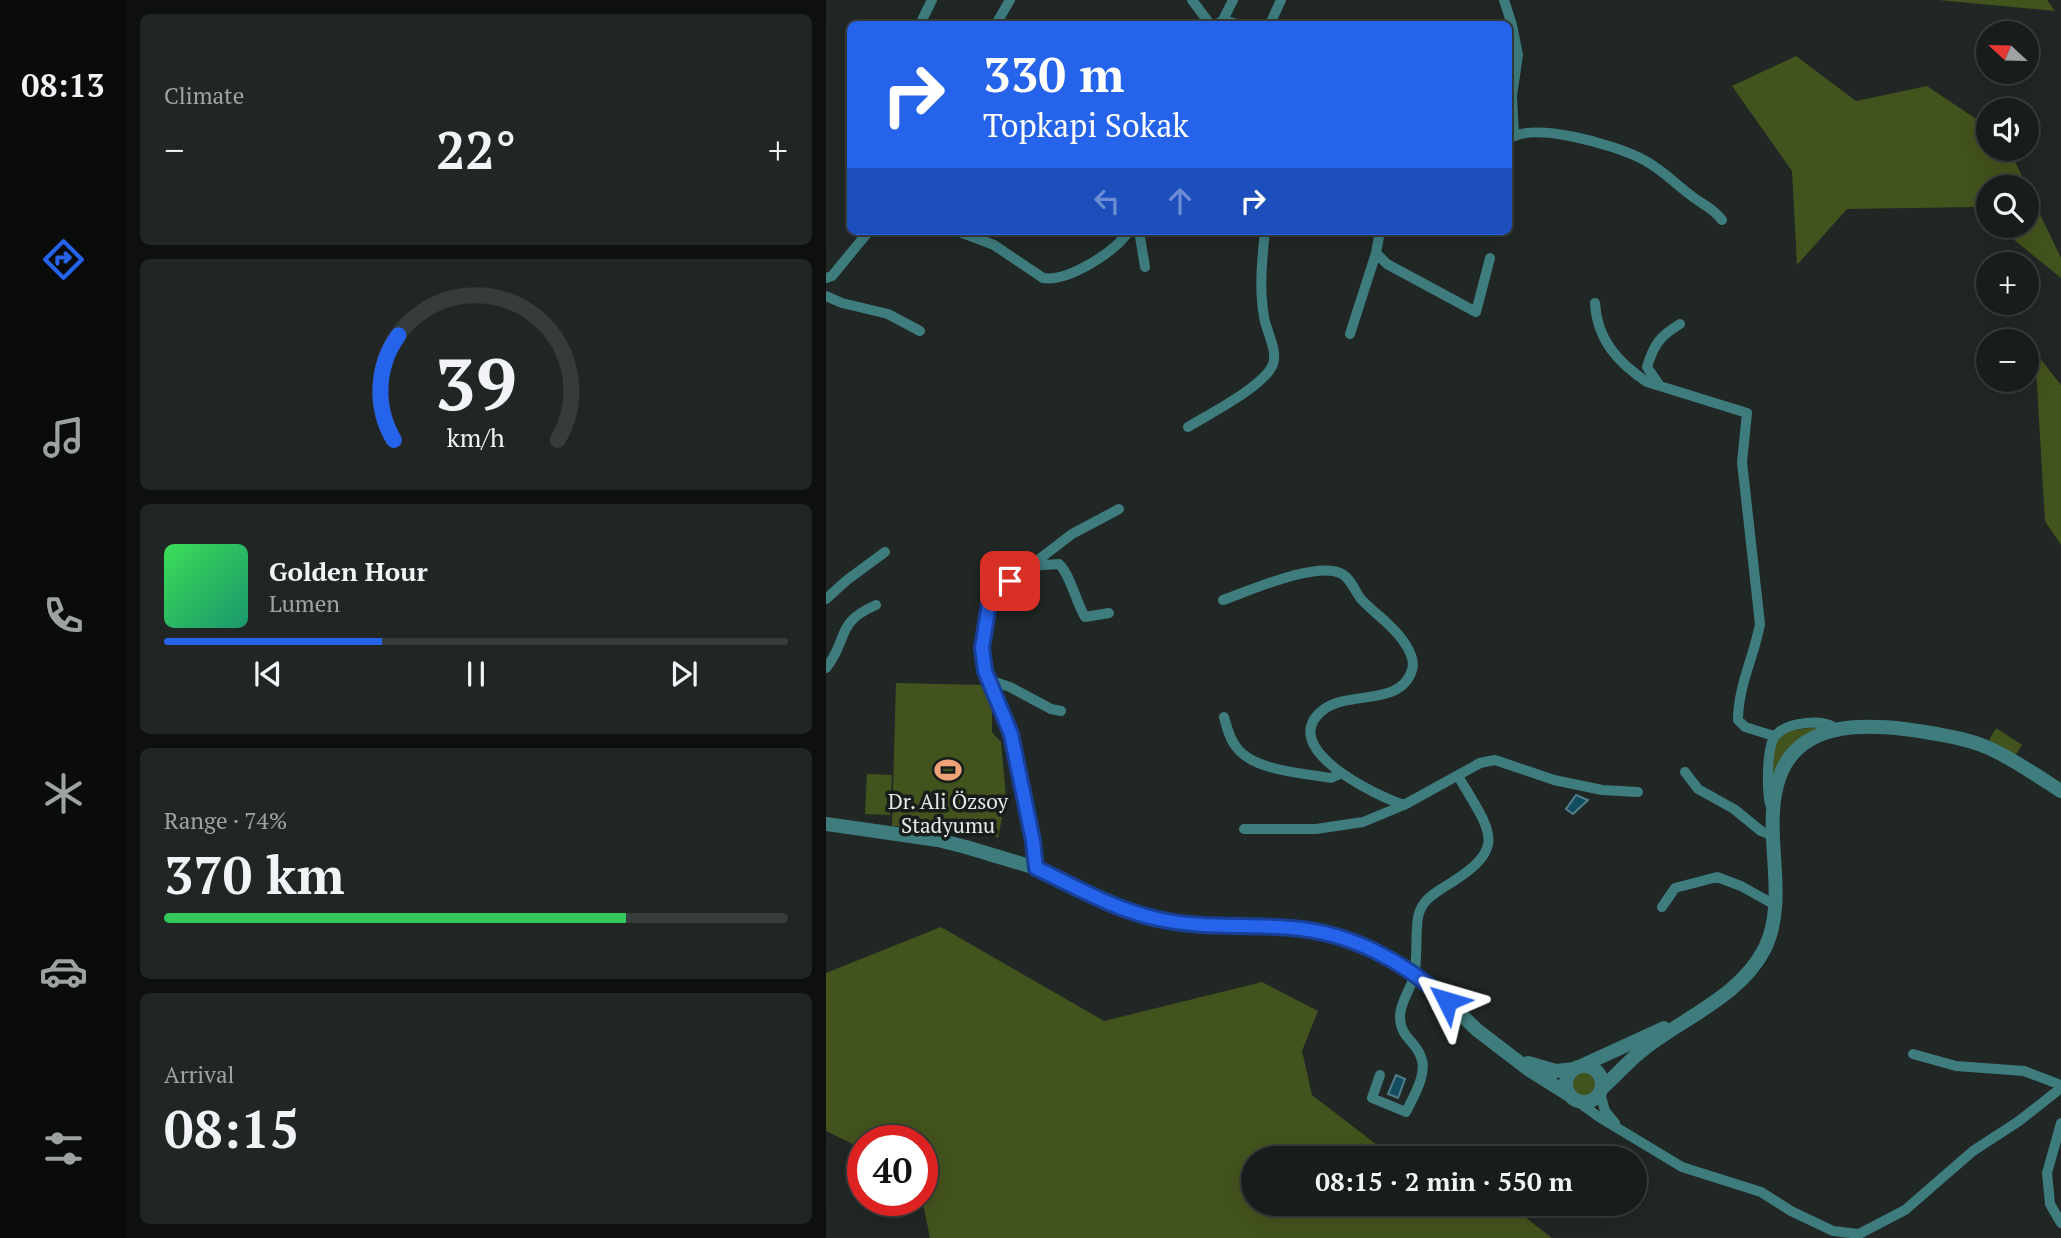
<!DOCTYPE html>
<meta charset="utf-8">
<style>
:root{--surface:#181d1c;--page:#212625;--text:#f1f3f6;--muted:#9fa2a3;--line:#363b3b;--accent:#2563eb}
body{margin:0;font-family:"PT Serif",serif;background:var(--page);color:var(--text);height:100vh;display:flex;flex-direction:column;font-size:26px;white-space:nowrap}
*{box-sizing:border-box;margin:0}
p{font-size:23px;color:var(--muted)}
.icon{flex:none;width:38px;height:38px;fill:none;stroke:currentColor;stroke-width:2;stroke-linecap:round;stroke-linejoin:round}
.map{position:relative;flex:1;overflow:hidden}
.drawer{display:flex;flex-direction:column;gap:14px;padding:14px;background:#0d100f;width:700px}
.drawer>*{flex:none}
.banner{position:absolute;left:21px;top:21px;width:665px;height:214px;border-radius:10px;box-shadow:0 7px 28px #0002,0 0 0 2px var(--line);background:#2563eb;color:#fff;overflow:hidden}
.needle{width:46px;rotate:292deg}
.fabs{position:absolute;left:1150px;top:21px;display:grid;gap:14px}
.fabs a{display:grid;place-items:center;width:63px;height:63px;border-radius:50%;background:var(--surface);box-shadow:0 7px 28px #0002,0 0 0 2px var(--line);font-size:35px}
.speed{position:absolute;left:21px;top:1125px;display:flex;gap:14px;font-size:35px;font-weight:700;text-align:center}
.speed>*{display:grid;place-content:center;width:91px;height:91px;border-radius:50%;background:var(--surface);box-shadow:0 7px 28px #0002,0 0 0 2px var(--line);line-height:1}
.speed .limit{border:10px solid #d22;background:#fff;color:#111}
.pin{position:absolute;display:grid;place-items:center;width:60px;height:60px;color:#fff;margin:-30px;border-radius:14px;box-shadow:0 4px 10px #0006}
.me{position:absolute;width:77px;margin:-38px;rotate:310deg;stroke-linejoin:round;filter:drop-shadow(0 0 5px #0008)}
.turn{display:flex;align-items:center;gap:24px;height:147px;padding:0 21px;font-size:32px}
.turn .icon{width:91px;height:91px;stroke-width:2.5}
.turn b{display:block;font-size:49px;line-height:60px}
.lanes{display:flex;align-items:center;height:66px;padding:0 21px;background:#0003;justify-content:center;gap:35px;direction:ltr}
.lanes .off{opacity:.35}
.big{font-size:52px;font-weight:600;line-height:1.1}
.drawer .tile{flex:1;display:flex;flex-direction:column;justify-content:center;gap:10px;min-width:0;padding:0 24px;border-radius:10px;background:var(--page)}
.drawer .dial{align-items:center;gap:0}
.dial svg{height:182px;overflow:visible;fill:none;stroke:var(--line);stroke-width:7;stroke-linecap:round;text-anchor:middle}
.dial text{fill:var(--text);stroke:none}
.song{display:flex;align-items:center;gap:21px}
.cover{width:84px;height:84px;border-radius:10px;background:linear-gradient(135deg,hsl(130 70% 55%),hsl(160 70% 35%))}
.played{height:7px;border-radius:4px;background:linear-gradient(90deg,var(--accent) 35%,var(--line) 35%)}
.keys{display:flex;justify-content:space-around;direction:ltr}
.heat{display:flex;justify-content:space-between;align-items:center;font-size:38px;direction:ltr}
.charge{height:10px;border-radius:5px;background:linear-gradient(90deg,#34c759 74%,var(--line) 0)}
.trip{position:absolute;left:415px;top:1146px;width:406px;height:70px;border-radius:35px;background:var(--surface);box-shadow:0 7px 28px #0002,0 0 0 2px var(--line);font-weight:600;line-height:70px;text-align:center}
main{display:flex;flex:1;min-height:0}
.menu{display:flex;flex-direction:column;width:126px;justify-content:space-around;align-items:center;background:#0a0c0b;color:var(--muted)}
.menu .icon{width:49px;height:49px}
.menu .current{color:var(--accent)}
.menu b{font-size:32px;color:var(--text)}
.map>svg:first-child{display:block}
.green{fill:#43531d}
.water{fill:#134e60;stroke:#527c88;stroke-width:2}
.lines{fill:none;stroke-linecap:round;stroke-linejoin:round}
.minor{stroke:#3e7c7e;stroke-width:10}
.tertiary{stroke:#3e7c7e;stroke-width:14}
.route-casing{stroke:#184099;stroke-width:18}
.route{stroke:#2563eb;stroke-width:12}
.labels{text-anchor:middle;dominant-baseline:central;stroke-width:7;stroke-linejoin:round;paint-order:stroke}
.poi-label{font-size:21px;fill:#e4e8e7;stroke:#171d1b}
</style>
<main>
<nav class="menu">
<b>08:13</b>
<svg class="icon current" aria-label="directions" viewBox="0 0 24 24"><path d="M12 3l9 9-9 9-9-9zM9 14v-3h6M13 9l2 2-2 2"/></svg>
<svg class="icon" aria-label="music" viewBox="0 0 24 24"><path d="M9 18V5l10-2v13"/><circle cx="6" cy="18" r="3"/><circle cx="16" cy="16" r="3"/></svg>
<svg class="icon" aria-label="phone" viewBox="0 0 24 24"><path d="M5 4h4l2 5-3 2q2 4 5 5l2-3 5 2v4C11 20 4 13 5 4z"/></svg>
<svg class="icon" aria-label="climate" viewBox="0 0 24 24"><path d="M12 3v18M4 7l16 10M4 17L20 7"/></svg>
<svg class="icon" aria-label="car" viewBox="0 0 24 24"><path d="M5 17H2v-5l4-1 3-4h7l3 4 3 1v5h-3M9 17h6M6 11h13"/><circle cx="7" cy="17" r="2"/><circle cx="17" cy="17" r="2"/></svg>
<svg class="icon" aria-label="filters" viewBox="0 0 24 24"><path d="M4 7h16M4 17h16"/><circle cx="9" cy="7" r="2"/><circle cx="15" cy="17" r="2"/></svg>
</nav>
<section class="drawer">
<div class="tile"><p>Climate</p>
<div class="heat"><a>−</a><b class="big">22°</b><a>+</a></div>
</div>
<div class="tile dial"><svg viewBox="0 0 100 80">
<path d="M14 69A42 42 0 1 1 86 69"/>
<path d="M14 69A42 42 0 0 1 16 23" stroke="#2563eb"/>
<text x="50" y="56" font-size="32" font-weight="700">39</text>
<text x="50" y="72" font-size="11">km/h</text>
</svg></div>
<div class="tile">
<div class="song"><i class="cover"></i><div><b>Golden Hour</b><p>Lumen</p></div></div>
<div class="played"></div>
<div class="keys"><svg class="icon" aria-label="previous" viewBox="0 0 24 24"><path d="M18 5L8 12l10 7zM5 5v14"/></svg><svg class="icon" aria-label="pause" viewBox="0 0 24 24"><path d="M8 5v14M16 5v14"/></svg><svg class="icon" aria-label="next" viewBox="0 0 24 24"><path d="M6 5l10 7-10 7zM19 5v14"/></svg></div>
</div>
<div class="tile"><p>Range · 74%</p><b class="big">370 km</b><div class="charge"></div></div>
<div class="tile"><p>Arrival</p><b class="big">08:15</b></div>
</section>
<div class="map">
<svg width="1235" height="1238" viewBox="0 0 1235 1238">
<rect width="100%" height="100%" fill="#202725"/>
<path class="green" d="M1112,0h109l8,11z
M970,56l60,45 71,-15 61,41v22h21l52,109v20l-64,-52h29v-39h-38v31l-13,-11 -128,2 -50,56 -5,-94 -60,-85z
M1209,352l26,33v160l-16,-24z
M70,683l89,2 7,7v40l9,10 5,55 -8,41 -12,-9 -94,-3z
M999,726c-30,11 -42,29 -54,57l3,-38 12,-14z
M1170,728l26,17 -7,11 -26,-16z
M41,774l25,1 -2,40 -25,-1z
M115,927l163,94 158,-39 56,29 -16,40 10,44 82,63h-141v46h255l44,34h-622l-8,-39v-58h-59v8l-37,-18v-158z
M744 1084a14 14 0 1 1 28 0a14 14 0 1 1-28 0Z"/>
<path class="water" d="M750,795l12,5 -15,14 -7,-5z
M570,1075l9,4 -7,19 -10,-4z"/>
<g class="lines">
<path class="minor" d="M366,0l18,24
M678,0l8,25 6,30 -6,41 2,39
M397,20l10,-20
M94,24l12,-24
M170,24l14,-24
M392,24l5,-4 14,4
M444,24l11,-24
M682,140c23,-20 107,5 134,19 19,9 34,26 51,38 11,8 21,12 29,23
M131,231l37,14 49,33c25,4 72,-26 86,-47
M313,231l6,36
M550,253l11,11 89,48 14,-54
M0,278l6,-2 37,-45
M0,296l16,7 46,11 32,17
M769,303c2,36 22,59 52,79l100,31 -5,49 18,162c-6,33 -22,62 -22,96l7,7 29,9
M524,334l26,-81 4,-22
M834,386l-13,-19c7,-23 13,-31 33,-43
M362,427c21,-13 77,-41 85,-63 5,-13 -7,-34 -9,-47 -5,-29 -2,-57 1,-86
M203,566l30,-2c11,10 17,38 26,53l24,-4
M0,599l21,-19 38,-28
M397,600c26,-9 95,-40 119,-26 8,4 13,17 19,25 8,9 19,17 27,25 11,10 29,31 24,46 -11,37 -64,20 -89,40 -48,38 54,86 81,95
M0,668c23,-28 8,-45 50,-63
M163,680l21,7 41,22 10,2
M398,717c3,11 6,23 13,31 18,23 66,25 94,30l9,-4
M859,772l13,17 36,20 27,22 12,5
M944,804c-3,-13 -4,-59 6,-69 7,-8 20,-11 30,-12 12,-1 20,-1 31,6
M418,829h72l47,-7 41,-17 76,-42 15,-3 59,20 48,10 36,2
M210,868l-3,-27 -22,-107 -26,-63 -3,-23 8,-51 82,-63 47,-25
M836,907l13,-19 42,-11 24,9 34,19
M1087,1054l43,12 68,5 37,14
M554,1075l-8,23 34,14c7,-15 22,-38 15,-55 -6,-17 -21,-19 -21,-41 0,-14 11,-27 14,-40 4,-19 1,-40 4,-59 3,-14 11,-20 23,-28 68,-41 53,-52 17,-113
M774,1093l5,18 10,12
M751,1101l22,16 83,50 79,25 30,19 42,20 26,3 46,-24 68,-59 46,-30 42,-33
M1235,1123l-14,50 3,31 11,19"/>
<path class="tertiary" d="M0,824l112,16 28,7 70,21 83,41 40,11 81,8h51l44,7 52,21 27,19 17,11 46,44 51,39 43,27
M702,1063l28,8 18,-2
M755,1066l83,-38
M740 1084a18 18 0 1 1 36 0a18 18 0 1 1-36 0Z
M775,1089c15,-13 28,-29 43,-40 41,-32 97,-53 121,-101 24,-50 -2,-111 12,-163 18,-71 99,-61 154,-52 21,4 42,7 62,17 23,11 46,27 68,41"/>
</g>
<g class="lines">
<g class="route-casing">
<path id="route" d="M184,581l-20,16 -8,51 3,23 26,63 22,107 3,27c40,19 79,42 122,51 44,10 89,5 133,9 58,4 113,33 156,73"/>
</g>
<use href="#route" class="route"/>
</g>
<defs>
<g id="stadium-bare" transform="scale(2.1)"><path d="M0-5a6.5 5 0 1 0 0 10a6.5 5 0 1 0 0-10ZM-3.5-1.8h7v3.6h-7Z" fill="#f0a279" stroke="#171d1b" stroke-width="2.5" paint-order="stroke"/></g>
</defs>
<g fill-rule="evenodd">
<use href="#stadium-bare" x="122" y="770"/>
</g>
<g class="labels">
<g class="poi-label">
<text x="122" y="801">Dr. Ali Özsoy<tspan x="122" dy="24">Stadyumu</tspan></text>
</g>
</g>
</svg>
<div class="fabs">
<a><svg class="needle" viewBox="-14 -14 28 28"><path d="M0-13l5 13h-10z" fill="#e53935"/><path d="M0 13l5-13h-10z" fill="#9fa2a3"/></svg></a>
<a><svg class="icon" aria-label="sound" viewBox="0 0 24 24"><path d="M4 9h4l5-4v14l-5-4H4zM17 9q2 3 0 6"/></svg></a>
<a><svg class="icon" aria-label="search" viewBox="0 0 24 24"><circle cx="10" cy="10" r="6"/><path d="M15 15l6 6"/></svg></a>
<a>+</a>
<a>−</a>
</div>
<div class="speed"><div class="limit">40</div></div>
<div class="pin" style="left:184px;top:581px;background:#d93025"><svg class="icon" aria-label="arrive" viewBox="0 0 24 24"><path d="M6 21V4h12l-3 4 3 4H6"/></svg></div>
<svg class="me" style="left:621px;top:1001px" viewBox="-20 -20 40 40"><path d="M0-17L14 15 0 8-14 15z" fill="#2563eb" stroke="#fff" stroke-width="4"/></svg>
<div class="trip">08:15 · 2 min · 550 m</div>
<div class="banner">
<div class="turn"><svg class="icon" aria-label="right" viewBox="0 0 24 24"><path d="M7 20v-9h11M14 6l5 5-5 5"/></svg><div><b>330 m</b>Topkapi Sokak</div></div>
<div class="lanes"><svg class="icon off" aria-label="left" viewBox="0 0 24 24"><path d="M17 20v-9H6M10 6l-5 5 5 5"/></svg><svg class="icon off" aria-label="ahead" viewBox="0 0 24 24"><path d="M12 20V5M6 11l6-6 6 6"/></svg><svg class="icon" aria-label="right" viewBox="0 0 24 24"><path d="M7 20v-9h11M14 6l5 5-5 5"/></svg></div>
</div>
</div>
</main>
